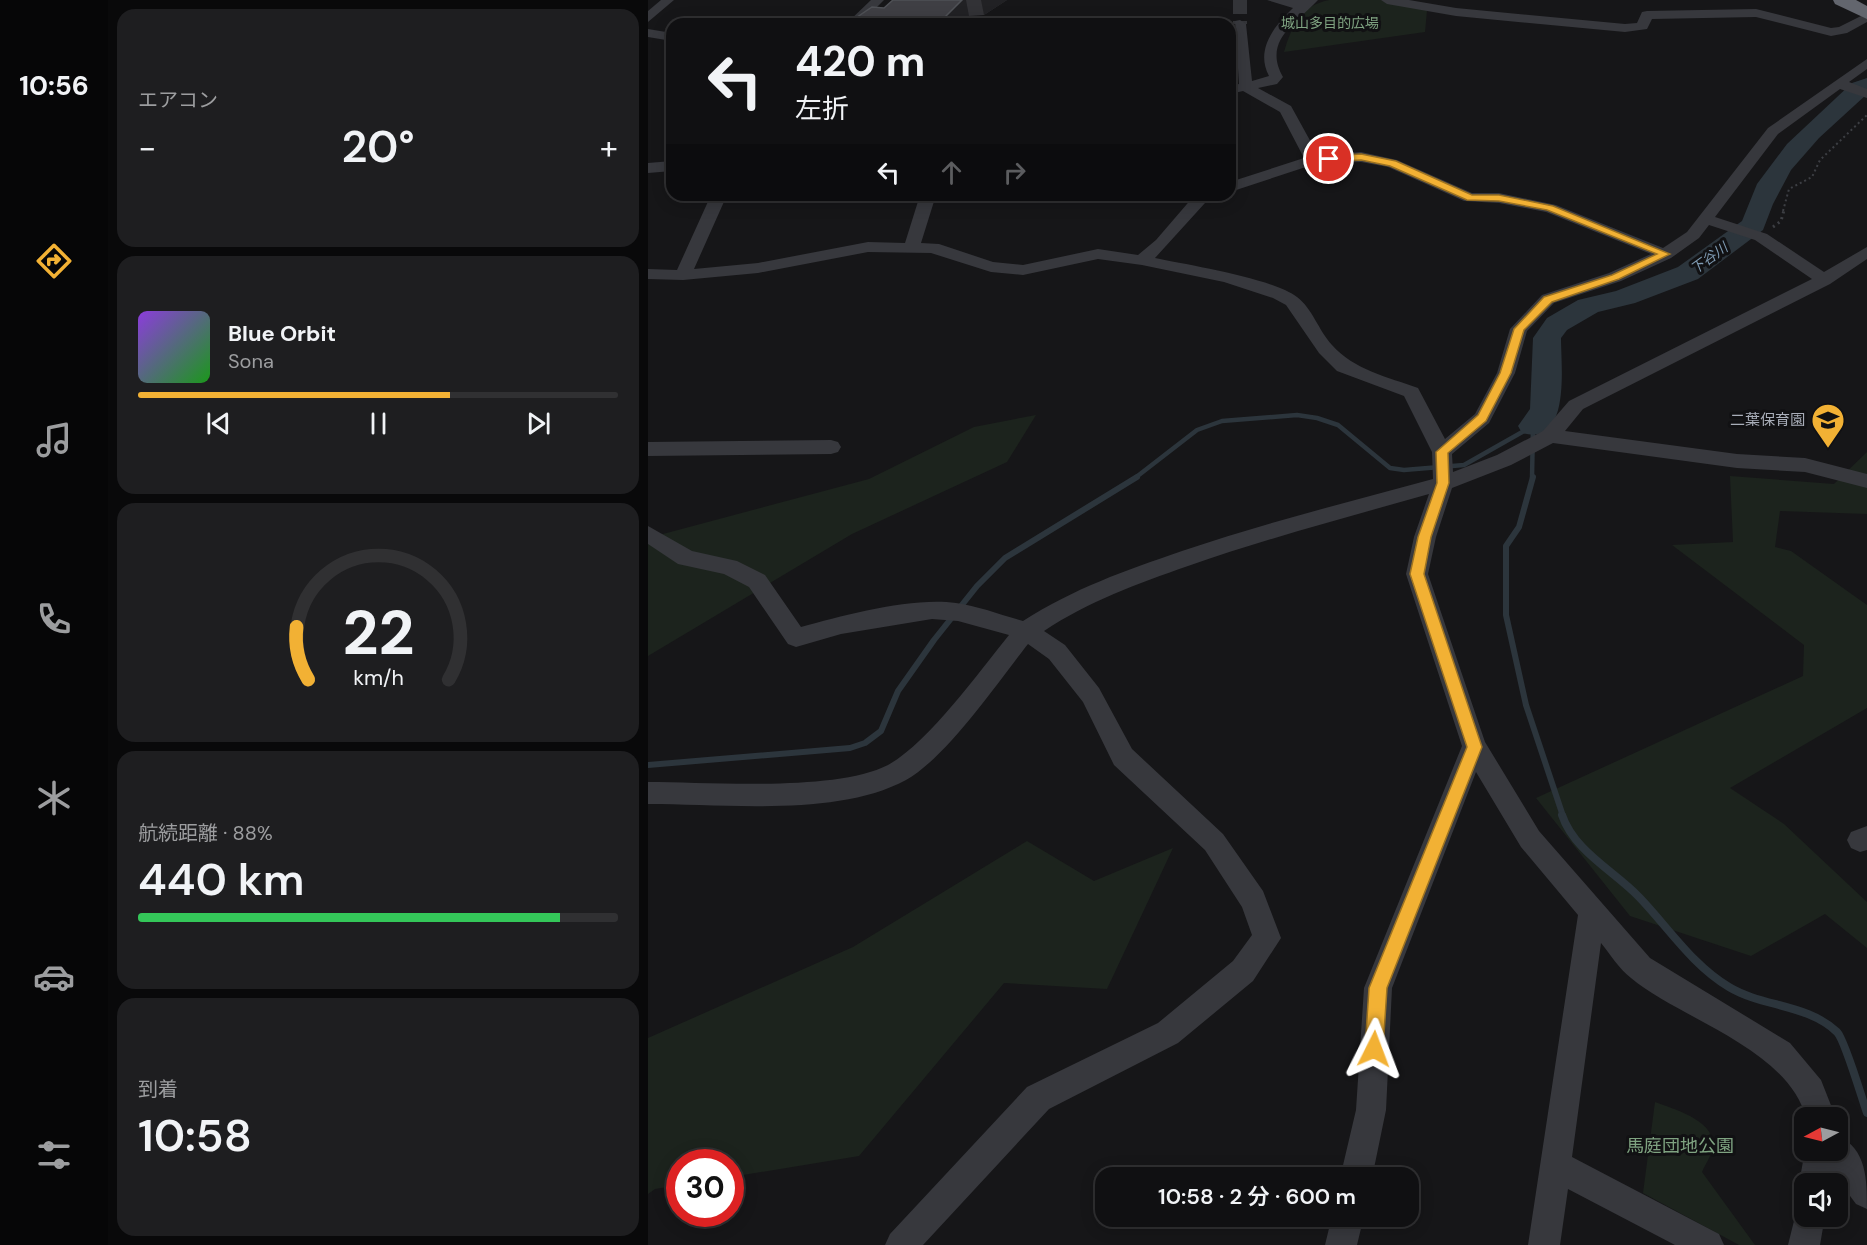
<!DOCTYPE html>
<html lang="ja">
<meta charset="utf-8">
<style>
:root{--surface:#101012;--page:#1e1e20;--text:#f1f3f6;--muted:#9c9d9f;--line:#303032;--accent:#f2b134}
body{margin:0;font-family:"DM Sans","Noto Sans JP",sans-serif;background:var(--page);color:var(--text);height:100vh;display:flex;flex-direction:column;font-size:22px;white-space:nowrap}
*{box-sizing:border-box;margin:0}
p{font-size:20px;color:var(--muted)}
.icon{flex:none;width:33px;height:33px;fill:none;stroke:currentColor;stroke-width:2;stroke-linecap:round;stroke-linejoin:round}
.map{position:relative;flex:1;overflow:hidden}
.side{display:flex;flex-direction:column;gap:9px;padding:9px;background:#09090a;width:540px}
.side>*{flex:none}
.top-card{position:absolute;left:18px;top:18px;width:570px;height:183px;border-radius:18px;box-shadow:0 3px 15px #0003,0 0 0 2px var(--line);background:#101012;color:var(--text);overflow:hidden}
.needle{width:39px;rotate:263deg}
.fabs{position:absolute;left:1146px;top:1107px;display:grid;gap:12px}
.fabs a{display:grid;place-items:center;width:54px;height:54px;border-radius:12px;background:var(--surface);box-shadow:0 3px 15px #0003,0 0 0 2px var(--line);font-size:30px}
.speed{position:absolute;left:18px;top:1149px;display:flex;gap:12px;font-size:30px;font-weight:700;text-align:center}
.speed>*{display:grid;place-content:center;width:78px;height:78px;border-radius:50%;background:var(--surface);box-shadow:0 3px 15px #0003,0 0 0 2px var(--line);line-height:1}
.speed .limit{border:9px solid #d22;background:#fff;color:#111}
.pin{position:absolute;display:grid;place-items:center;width:51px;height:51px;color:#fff;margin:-26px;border:3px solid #fff;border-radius:50%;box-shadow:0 2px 6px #0007}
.me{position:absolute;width:66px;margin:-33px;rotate:3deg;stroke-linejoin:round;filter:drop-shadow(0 0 4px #0008)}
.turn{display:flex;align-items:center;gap:21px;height:126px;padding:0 30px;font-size:27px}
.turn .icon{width:78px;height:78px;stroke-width:2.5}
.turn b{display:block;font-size:42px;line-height:51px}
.lanes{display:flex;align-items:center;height:57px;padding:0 30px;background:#0003;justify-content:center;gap:30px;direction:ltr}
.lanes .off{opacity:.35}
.big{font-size:45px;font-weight:600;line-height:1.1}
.side .card{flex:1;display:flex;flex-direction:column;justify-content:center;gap:9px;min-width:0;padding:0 21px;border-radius:18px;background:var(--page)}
.side .dial{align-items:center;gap:0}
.dial svg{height:156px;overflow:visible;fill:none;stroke:var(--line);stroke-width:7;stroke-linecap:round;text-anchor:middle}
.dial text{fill:var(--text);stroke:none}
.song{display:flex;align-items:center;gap:18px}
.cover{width:72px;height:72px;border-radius:9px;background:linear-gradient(135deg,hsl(270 70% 55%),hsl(120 70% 35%))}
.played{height:6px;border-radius:3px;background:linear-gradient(90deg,var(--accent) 65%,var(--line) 65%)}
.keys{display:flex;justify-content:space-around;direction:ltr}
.heat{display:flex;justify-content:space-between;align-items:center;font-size:33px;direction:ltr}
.charge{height:9px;border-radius:4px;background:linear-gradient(90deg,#34c759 88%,var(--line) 0)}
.trip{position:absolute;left:447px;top:1167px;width:324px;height:60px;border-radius:18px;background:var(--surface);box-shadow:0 3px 15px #0003,0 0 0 2px var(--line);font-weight:600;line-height:60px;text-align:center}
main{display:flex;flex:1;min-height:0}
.menu{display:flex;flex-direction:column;width:108px;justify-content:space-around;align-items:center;background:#060607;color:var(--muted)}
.menu .icon{width:42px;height:42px}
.menu .active{color:var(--accent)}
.menu b{font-size:27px;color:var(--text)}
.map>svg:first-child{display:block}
.green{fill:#1c231d}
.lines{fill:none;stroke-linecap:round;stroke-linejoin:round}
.stream-far2{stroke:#2c353c;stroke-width:4.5}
.stream-far1{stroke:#2c353c;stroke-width:6}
.stream{stroke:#2c353c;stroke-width:8}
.river{fill:#2c353c;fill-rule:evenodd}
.minor-tunnel{stroke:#333438;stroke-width:14;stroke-dasharray:14 7;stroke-linecap:butt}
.path-far1{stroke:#3d3f44;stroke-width:2;stroke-dasharray:2 3;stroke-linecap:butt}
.path{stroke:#3d3f44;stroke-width:3;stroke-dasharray:2 4;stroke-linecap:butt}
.minor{fill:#37383d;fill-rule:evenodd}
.highway{fill:#63666e;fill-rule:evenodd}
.wall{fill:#323236}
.shaded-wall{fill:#212124}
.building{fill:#3f3f44;stroke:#4f5156;stroke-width:1.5}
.route{fill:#f2b134;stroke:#9d7322;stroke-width:1.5}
.labels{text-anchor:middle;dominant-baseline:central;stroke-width:6;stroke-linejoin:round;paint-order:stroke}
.far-park-label{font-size:14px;fill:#7fa381;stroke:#111113}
.far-water-label{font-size:14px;font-style:italic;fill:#7f9bb3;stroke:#111113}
.poi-label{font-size:15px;fill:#a8adb8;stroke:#111113;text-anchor:end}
.near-park-label{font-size:18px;fill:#7fa381;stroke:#111113}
</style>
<main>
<nav class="menu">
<b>10:56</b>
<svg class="icon active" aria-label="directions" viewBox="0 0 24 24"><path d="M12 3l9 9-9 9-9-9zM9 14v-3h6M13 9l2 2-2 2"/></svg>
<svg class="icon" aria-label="music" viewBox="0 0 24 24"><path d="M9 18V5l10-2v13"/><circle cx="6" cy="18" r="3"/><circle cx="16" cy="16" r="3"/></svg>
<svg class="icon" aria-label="phone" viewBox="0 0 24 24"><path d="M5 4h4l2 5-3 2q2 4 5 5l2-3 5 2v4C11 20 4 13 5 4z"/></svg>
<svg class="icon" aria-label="climate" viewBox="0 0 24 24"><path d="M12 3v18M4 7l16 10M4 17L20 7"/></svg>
<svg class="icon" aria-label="car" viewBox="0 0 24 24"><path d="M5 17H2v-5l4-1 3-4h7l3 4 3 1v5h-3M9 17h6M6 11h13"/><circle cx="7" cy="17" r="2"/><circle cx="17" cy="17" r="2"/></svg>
<svg class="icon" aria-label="filters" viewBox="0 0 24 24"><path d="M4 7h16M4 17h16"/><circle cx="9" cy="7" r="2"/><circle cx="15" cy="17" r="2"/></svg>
</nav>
<section class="side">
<div class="card"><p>エアコン</p>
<div class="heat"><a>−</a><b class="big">20°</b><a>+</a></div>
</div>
<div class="card">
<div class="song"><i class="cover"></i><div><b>Blue Orbit</b><p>Sona</p></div></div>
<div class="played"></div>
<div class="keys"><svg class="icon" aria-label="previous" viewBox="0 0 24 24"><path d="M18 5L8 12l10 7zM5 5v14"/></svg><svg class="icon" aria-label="pause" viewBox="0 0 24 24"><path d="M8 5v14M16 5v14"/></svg><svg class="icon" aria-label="next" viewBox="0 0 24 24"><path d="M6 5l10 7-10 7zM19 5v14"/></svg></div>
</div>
<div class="card dial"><svg viewBox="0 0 100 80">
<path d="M14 69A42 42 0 1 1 86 69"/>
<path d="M14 69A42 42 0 0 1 8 42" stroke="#f2b134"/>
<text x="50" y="56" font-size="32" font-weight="700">22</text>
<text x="50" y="72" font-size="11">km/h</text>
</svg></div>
<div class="card"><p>航続距離 · 88%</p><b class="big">440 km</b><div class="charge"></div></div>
<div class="card"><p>到着</p><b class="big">10:58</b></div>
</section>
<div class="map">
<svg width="1219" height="1245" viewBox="0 0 1219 1245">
<rect width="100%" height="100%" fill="#161618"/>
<path class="green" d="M681,0h52l46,10 -2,22 -141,20c8,-26 16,-46 45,-52z
M388,415l-29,47 -155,72 -204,122v-118l221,-59 105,-52z
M1219,452v62l-87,-3 -5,36 16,4 76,54v103l-137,80 54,36 83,78v46l-42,-34 -74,42 -121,-40 -94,-118 267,-122 1,-31 -132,-100 61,-3 -3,-66 104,8z
M379,841l67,40 79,-33 -66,141 -103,-6 -145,173 -128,21 -1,-15h-50l-1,23 -24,4 -7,5v-156l205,-91z
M1007,1102c19,7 65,20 57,48 -2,8 -7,15 -10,22l53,73h-16l-96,-52z"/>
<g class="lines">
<path class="stream-far2" d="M487,478l62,-48 25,-9 75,-6 20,3 21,7 52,43 14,2 60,-5 69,-39 -1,52"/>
<path class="stream-far1" d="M885,477l-14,50 -13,19v69l20,90 37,111
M0,765l202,-17 15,-5 16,-12 17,-40 36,-51 43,-54 28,-28 132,-81"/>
<path class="stream" d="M914,815c12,36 52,56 77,82 29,30 53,68 90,90 33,20 79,17 108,45 8,8 25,67 30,81"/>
<path class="river" d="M1219,78v16l-48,44 -28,32 -18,34 -10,26 -65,49 -63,24 -37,9 -31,18 -6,8c0,29 10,109 -39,95l-4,-7 12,-17 3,-71 14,-20 31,-18 38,-9 62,-24 64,-46 15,-37 30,-40 65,-61z"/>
<path class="minor-tunnel" d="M592,0v24"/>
<path class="path-far1" d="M1135,211l6,-22 23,-12 8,-17 47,-45"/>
<path class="path" d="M1125,227l8,-6 3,-11"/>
<path class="minor" d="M13,0h13l-26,22v-11z
M223,0h13l-24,24h-14z
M619,0h51c-21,23 -56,40 -35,77l-6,7 -19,4 33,18 27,49 43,-3 36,8 75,33h27l57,12 107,43 24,-16 81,-104 99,-69v10l-18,13 18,7v9l-27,-9 -62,45 -63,83 52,17 57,38 43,-25v12l-37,25 -247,125 -18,22 172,23 68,4 62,16v14l-62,-16 -68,-4 -184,-25 -42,22 -59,23 -16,49 -8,37 57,168 54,89 111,127 140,85 31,37 15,38h-30c-17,-69 -126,-99 -175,-140 -12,-9 -21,-24 -30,-35l-29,214 147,77 5,11h-49l-107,-56 -8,56h-32l50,-330 -57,-68 -45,-75 -84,216 -6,122 -14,68h-32l16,-68 8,-122 98,-242 -56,-172 8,-37 15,-43c-81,23 -161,44 -241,72 -51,18 -99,35 -144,65l21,14 34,43 33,61 91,85 40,57 18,47 -28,43 -75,62 -129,66 -126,136h-38l5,-11 137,-147 131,-64 75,-62 19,-26 -10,-28 -37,-57 -91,-85 -31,-63 -34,-43 -21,-15c-30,38 -81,113 -122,136 -68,37 -181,24 -258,24v-22c63,0 187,10 240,-17 40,-22 91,-93 121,-130l-51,-14 -26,-2 -91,15 -45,13 -8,-3 -39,-57 -25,-13 -46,-10 -30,-20v-18l44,25 45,10 28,14 36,52c44,-12 110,-30 155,-24 22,3 45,12 67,18 52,-33 101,-50 159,-70 82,-28 167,-49 251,-72l-1,-27 -28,-56 -67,-25 -18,-18 -33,-48 -13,-7 -49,-16 -82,-17 -44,-6 -75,16 -32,-3 -60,-19 -63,-1 -110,21 -75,7 -35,-1v-10l29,1 34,-75h16l-33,74 64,-6 110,-21 37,1 15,-48h16l-15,48 18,1 54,18 30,3 75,-16 40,6 18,-15 37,-43 25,-2 -13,8 -50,55c33,7 117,20 142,39 15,11 22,34 35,48 22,25 56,32 86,43l27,51 30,-25 22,-41 13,-44 32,-34 67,-22 42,-19 -105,-42 -47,-9 -35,-2 -76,-34 -27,-5 -46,2 -85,28v-10l74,-24 -24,-46 -37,-21 -13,3v-8l9,-2 -4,-63 5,-1 6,4 6,57 17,-5c-14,-26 5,-50 24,-68zM1061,225l46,15 57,39 -243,122 -26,30 -46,24 -44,17 -1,-18 37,-31 26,-50 12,-42 27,-28 67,-22 50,-23 28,-20z
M733,0h28l47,8 169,16 12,-1 5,-11 5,-1 109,-2 75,19 8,-1 28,-14v9l-20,11 -16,3 -75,-19 -104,2 -5,10 -22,3 -169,-16 -69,-12z
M0,29l24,4v8l-24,-4z
M24,161v10l-24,2v-10z
M183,440l7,2 3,5 -3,5 -7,2 -183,2v-14z
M1219,826v24l-7,2 -9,-4 -4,-8 4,-8z
M1190,1136c29,13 29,44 29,73l-11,-5 -23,-31 -2,11h-27v11l-5,-11 6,-34h33z
M1156,1202v14h21l-5,29h-32l10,-40z
M684,1216h32l-7,29h-32z"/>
<path class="highway" d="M1185,0h23l11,6v13l-32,-15z"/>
</g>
<path class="wall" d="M245,0h114l-23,15 -15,1 -8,8h-114l37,-16z"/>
<path class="shaded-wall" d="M314,0h4l3,16 -8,8h-23z
M333,0h26l-23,15z"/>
<path class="building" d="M245,0h69l-24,24h-91l25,-17 12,1z"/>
<path class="route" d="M713,154l35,7 76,34h27l54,11 117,48 -51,25 -67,23 -28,28 -13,43 -25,48 -38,32 1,30 -18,54 -7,37 58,173 -95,241 -4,61 -2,7 -7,2 -6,-2 -3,-7 4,-61 98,-241 -57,-173 8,-37 19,-54 -1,-31 42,-37 22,-42 14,-44 30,-32 68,-22 45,-21 -110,-44 -48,-9 -32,-1 -77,-34 -29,-6 -32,2 -5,-3 5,-3z"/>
<defs>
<g id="school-pin" transform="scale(1.725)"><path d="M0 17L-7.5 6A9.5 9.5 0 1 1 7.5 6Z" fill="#f2b134" stroke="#111113"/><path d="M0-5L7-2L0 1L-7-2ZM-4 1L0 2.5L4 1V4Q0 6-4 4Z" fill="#111"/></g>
</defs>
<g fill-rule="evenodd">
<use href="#school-pin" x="1180" y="420"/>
</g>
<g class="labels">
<g class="far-park-label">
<text x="682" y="23">城山多目的広場</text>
</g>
<g class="far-water-label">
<text transform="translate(1061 258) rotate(-36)">下谷川</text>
</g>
<g class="poi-label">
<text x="1157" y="420">二葉保育園</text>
</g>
<g class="near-park-label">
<text x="1032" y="1146">馬庭団地公園</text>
</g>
</g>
</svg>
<div class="fabs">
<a><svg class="needle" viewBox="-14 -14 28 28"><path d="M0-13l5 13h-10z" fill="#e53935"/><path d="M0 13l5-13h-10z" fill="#9c9d9f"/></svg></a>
<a><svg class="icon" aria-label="sound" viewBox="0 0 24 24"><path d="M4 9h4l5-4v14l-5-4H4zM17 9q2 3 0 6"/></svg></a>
</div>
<div class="speed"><div class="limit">30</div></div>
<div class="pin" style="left:681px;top:159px;background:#d93025"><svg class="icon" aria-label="arrive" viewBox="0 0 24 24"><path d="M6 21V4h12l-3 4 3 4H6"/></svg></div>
<svg class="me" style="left:726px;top:1049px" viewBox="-20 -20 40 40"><path d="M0-17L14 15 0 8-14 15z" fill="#f2b134" stroke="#fff" stroke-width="4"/></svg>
<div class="trip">10:58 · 2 分 · 600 m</div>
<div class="top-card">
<div class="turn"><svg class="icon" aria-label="left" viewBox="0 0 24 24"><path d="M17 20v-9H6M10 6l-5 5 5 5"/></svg><div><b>420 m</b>左折</div></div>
<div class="lanes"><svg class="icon" aria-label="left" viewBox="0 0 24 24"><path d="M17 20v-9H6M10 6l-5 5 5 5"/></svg><svg class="icon off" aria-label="ahead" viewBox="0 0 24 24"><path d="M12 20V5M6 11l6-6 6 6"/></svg><svg class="icon off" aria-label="right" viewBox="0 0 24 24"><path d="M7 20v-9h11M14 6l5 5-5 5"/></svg></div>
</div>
</div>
</main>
